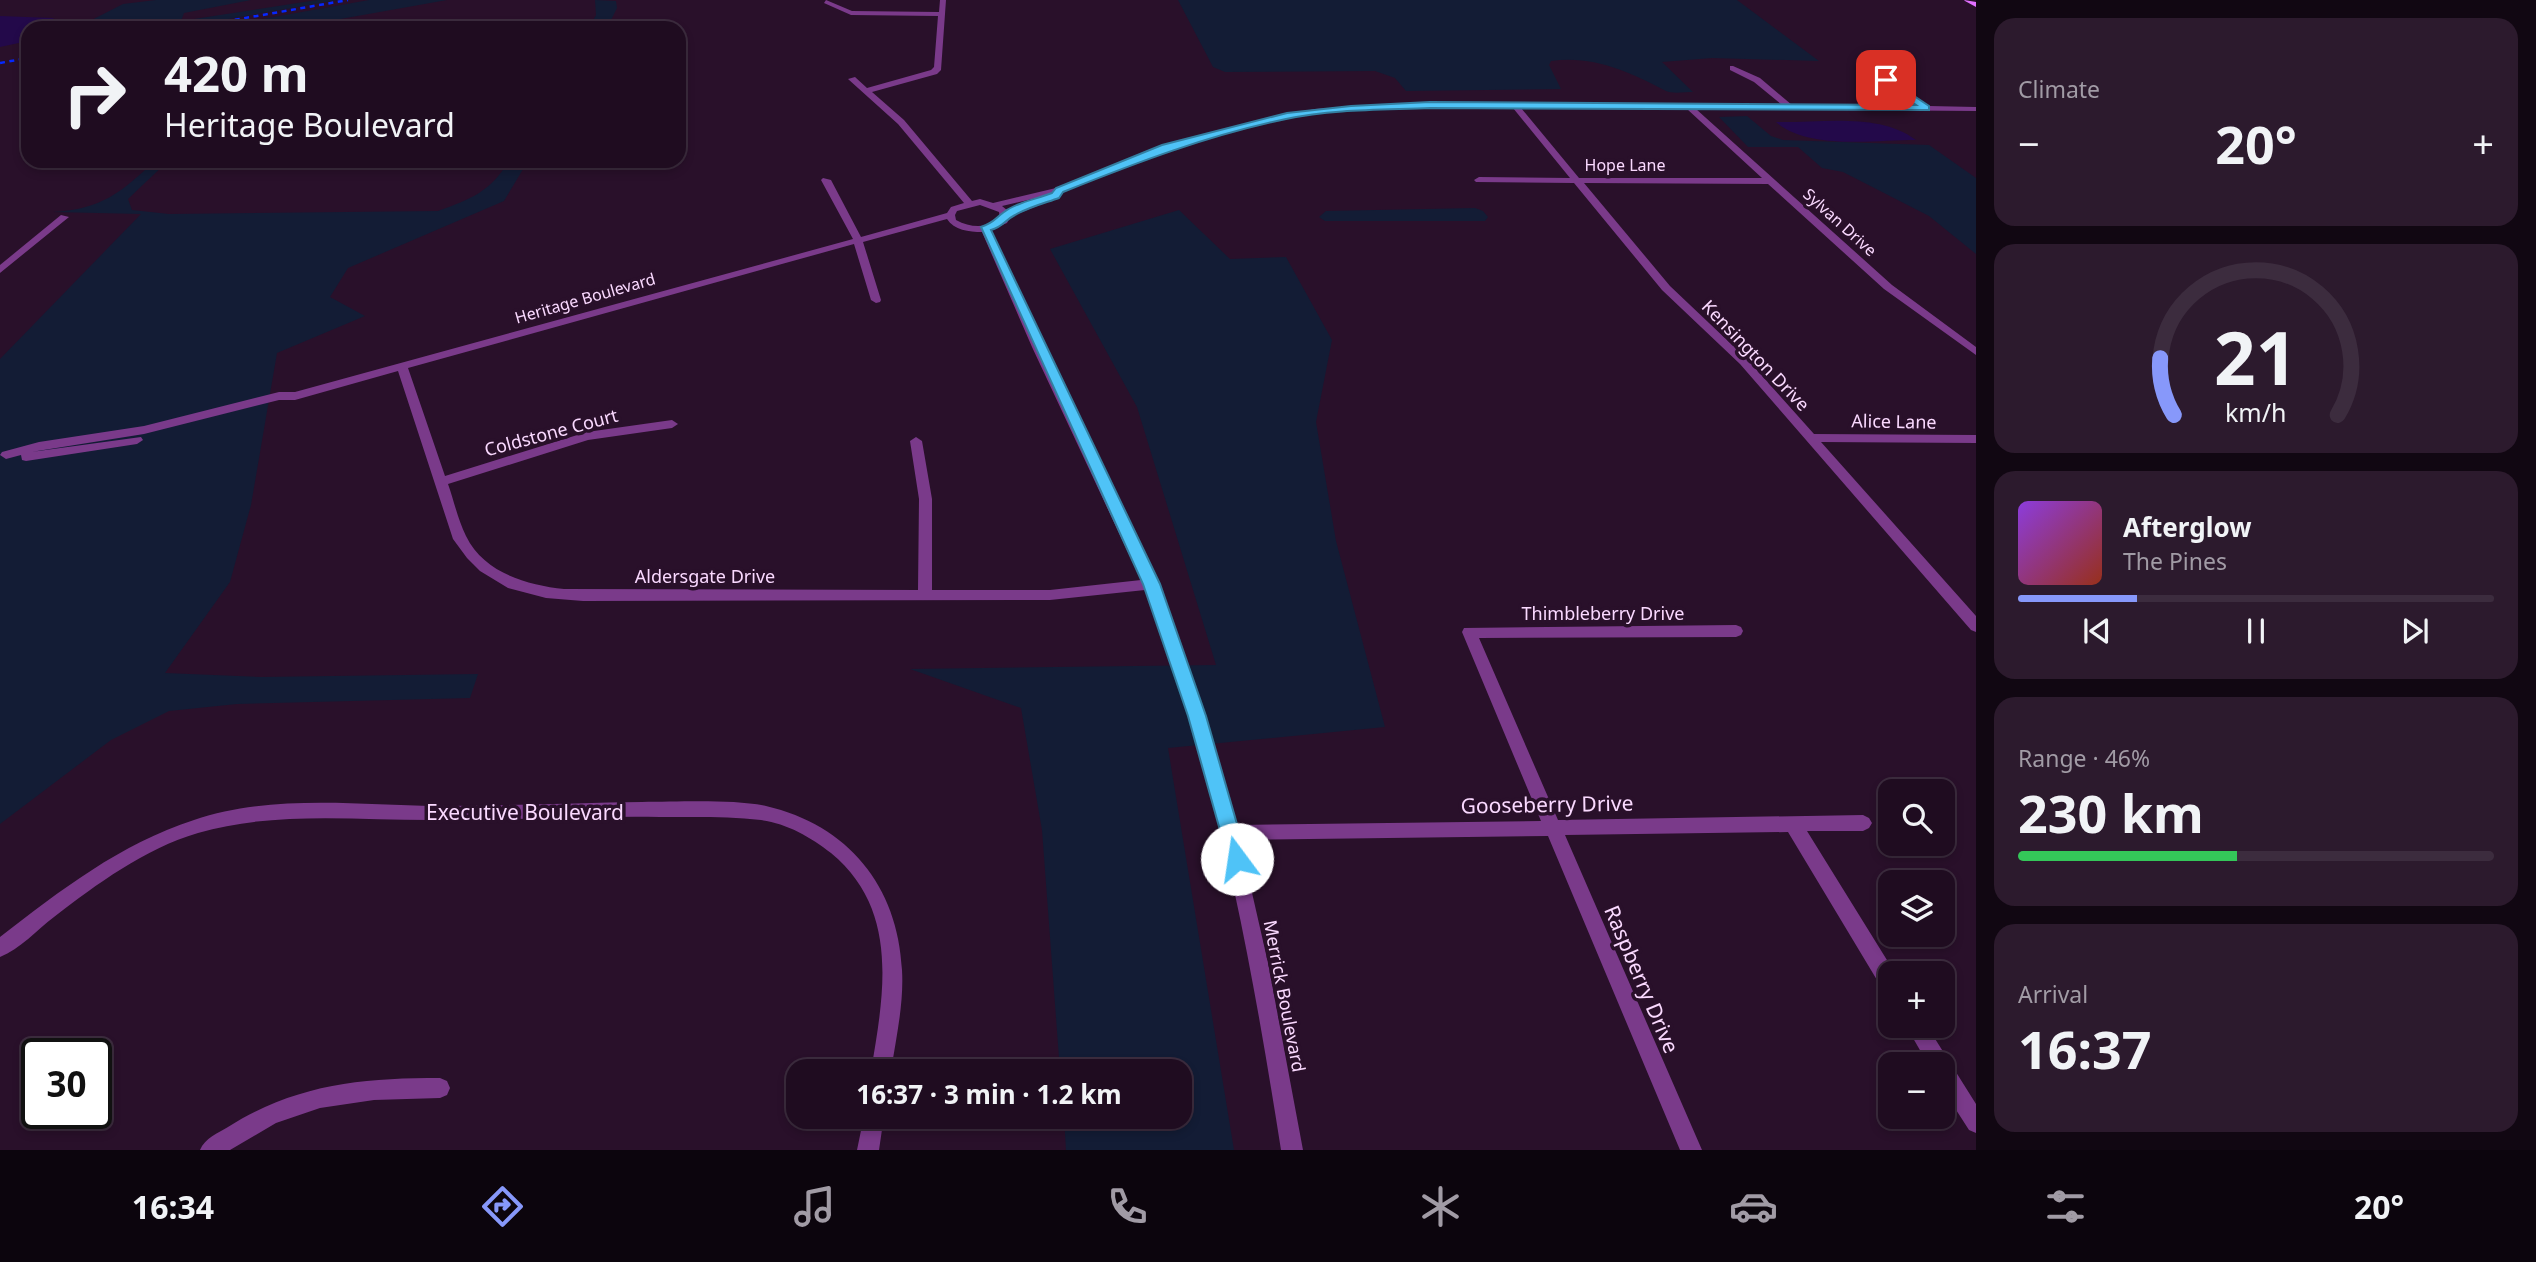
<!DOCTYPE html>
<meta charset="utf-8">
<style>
:root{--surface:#1f0c20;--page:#2c1a2d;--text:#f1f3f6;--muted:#a19ba5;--line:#3c2c3e;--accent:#8798fa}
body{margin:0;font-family:"Noto Sans",sans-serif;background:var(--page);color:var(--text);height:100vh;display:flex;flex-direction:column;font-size:26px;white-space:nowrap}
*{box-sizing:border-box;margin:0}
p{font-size:23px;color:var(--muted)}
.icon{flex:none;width:38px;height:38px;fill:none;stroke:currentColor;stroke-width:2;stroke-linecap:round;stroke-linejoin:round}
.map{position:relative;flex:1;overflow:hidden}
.details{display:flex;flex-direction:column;gap:18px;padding:18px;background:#110712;width:560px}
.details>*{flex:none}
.hud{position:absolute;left:21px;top:21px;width:665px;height:147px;border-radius:21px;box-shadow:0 4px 10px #0003,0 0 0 2px var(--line);background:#1f0c20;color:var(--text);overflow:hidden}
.fabs{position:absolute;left:1878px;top:779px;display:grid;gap:14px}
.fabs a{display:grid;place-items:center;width:77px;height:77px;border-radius:14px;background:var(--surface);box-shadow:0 4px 10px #0003,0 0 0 2px var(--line);font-size:35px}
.speed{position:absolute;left:21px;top:1038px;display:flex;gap:14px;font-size:35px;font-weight:700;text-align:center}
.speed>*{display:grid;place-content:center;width:91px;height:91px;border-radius:50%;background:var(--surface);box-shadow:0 4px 10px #0003,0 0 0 2px var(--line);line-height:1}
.speed .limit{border:4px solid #111;border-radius:10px;background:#fff;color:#111}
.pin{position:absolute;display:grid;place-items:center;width:60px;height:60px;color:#fff;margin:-30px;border-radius:14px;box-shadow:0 4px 10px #0006}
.me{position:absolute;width:77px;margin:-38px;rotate:346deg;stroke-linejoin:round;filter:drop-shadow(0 0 5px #0008)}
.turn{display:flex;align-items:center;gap:24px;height:147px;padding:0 28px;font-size:32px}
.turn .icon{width:91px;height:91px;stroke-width:2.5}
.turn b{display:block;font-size:49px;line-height:60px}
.big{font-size:52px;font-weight:700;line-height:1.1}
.details .card{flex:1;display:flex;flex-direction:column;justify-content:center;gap:10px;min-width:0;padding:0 24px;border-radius:21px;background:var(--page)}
.details .dial{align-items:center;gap:0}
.dial svg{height:182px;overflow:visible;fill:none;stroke:var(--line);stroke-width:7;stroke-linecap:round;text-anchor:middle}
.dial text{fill:var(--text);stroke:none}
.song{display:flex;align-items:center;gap:21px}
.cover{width:84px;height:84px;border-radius:10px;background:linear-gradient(135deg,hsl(270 70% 55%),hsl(10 70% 35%))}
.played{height:7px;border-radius:4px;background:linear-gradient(90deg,var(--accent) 25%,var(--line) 25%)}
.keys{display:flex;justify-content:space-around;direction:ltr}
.heat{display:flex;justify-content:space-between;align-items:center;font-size:38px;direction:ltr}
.charge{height:10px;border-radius:5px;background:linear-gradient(90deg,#34c759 46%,var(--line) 0)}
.trip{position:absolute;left:786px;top:1059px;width:406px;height:70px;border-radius:21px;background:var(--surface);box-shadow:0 4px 10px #0003,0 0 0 2px var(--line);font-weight:700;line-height:70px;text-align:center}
.tabs{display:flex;height:112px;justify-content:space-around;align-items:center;background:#0c050d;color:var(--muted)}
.tabs .icon{width:49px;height:49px}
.tabs .on{color:var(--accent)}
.tabs b{font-size:32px;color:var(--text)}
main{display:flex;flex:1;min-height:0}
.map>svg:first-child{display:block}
.green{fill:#131c35}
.water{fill:#23094a}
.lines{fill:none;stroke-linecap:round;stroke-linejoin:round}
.street{fill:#7a3a8a;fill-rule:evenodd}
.secondary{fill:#e170ff;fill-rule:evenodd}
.rail{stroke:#0528ff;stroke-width:2.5;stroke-dasharray:5 4.5;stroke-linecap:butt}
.route{fill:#4fc3f7;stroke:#337fa1;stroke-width:2}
.labels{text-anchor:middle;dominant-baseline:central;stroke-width:7;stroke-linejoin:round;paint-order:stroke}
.far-street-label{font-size:16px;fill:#fad9ff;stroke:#29102a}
.street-label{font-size:18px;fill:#fad9ff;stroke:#29102a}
.near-street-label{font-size:21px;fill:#fad9ff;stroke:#29102a}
</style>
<main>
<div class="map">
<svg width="1976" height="1150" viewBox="0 0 1976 1150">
<rect width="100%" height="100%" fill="#29102a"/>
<path class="green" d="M156,0h95l-67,13 -3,8 136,-21h21l-162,28h-100l47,-24z
M369,0h78l-157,28h-78z
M595,0l21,1 1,7 -10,20h-18l7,-13z
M1178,0h559l82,61 -107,-3 -50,4 31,30c-8,0 -21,2 -27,-1 -36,-19 -73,-36 -115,-30l-2,4 12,24 -155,2 -11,-13 -20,-7 -150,1 -12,-5z
M1747,116l24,20 12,4 146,5 47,33v76l-47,-38 -86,-44 -21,-4 -24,-21h-50l-29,-30z
M155,161h13l-40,38 4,11 37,4 269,-3c33,-12 52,-19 71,-50h19l-24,40 -156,67 -18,29 35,19 -88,37 -26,152 -21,77 -65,91 96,4 217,-3 -8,24 -233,6 -68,7 -58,29 -111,84v-465l141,-145 -88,-2c49,-3 67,-19 102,-51z
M1475,208l8,3 5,6 -3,4h-160l-6,-4 7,-6z
M1179,210l51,49 56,-2 46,83 -16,82 20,119 49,186 -217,21 66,402h-168l-2,-33 116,-1v-45h-120l-18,-241 -21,-122 -111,-39 306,-4 -79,-258 -87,-158z"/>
<path class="water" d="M0,16l52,2 5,2 -7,8h-22v13l-28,6z
M1776,122c45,1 103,-10 140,18 -42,0 -108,10 -140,-18z"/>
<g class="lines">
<path class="street" d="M826,0l26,11 87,1 1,-12h6l-5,70 -4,4 -65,18 32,28 68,81 8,-2 13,4 63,-15 140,-51 60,-16 59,-12 91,-6 376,2 -28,-23 -24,-12v-4h3l27,12 32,27 126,1 -55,-38v-4h3l63,42 47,1v4l-280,-2 196,176 84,62v8l-92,-66 -116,-105 -184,-1 86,103 78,74 66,74 162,1v8l-155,-1 155,174v16l-5,-2 -231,-266 -78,-74 -88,-107 -98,-1 -2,-2 5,-3 91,1 -57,-70c-66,1 -132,-3 -197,6 -68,10 -135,32 -200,57 -13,5 -50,15 -57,26l-49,20 -3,6 -17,7 54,117 114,237 47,134 31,107 305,-4 -79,-189 2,-4 272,-3 5,2 2,4 -2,4 -5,2 -257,1 79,182 305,-5 6,3 3,5 -3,5 -6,3h-56l88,142h-5v19l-7,-2 -95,-158 -223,3 137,315h-22l-132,-314 -308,4 28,123 35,187h-22c-30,-190 -64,-381 -136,-560l-95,10 -467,1 -37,-3 -38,-10 -28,-17 -13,-13 -14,-19 -55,-168 -103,29h-16l-135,34 -113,18 110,-15 2,3 -6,4 -111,17 -4,-1 -1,-5 -15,4 -6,-4 2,-3 37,-10 105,-16 135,-34h16l558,-153 -32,-59 2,-2 8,2 30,57 86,-24 4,-6 13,-4 -66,-79 -50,-45 7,-2 12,11 64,-18 3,-3 4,-51 -87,-1 -27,-12zM1521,108l166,1 75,69h-183zM1045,196l-37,15 -6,-5zM980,205l19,7 1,8c-15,8 -29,8 -44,0l-1,-5 2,-4zM947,219c7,11 22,13 35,13l50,115 109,233 -91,10h-118v-91l-10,-58 -6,-4 -6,4 9,58 -1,91 -354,-1c-37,-4 -80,-16 -98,-53 -8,-16 -12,-35 -18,-52l140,-44 84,-12 6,-4 -6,-4 -85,12 -142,44 -37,-108 446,-124 17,56 5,3 4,-1 1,-2 -18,-58z
M61,215l8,2 -69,56v-8z
M642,802c36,0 90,-3 124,4 82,19 132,80 136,164 2,34 -6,68 -11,101h-20c13,-77 29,-161 -40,-218 -20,-16 -45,-30 -70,-33 -33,-4 -68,-3 -101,-3 -73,-1 -145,3 -218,3 -81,1 -165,-10 -244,13 -54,16 -101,51 -144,84 -17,13 -34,32 -54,40v-20c61,-47 120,-93 194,-117 76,-26 163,-15 242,-14 69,0 138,-3 206,-4z
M1906,1026h21l49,78v29l-7,-3 -27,-42v-24h-14z
M440,1078l7,3 3,7 -3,7 -7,3 -66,2 -54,8 -44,15 -46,27h-30c5,-12 18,-17 28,-23 68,-43 134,-49 212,-49z
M864,1116h20l-5,34h-22z"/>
<path class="secondary" d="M1964,0l12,2v5l-11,-6z"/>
<path class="rail" d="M188,28l160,-28
M0,63l28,-5"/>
</g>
<path class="route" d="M1886,77l43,29v4l-499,-2c-48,2 -97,1 -144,11 -80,17 -148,43 -223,73l-4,6c-14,5 -30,9 -44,17 -10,5 -12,12 -24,15l169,354 46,132 41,143 -3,7 -7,2 -7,-2 -42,-150 -45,-132 -162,-357c14,-5 13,-8 23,-15 13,-10 33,-13 48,-19l4,-5 106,-43 125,-32 64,-7 79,-4 486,3 -33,-23z"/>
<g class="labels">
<g class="far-street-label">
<text x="1625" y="165">Hope Lane</text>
<text transform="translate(1840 222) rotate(42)">Sylvan Drive</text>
<text transform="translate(585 298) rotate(-16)">Heritage Boulevard</text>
</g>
<g class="street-label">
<text transform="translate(1756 355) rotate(46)">Kensington Drive</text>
<text transform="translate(1894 421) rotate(1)">Alice Lane</text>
<text transform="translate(551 432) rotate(-15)">Coldstone Court</text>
<text x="705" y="576">Aldersgate Drive</text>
<text x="1603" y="613">Thimbleberry Drive</text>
<text transform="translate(1285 996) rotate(79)">Merrick Boulevard</text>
</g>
<g class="near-street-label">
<text transform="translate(1547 804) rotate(-1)">Gooseberry Drive</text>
<text x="525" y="812">Executive Boulevard</text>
<text transform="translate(1642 979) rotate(67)">Raspberry Drive</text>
</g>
</g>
</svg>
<div class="fabs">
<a><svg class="icon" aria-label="search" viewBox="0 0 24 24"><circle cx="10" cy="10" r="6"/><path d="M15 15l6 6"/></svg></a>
<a><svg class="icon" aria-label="layers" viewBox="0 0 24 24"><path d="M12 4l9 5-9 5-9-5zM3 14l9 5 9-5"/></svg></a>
<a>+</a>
<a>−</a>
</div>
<div class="speed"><div class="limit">30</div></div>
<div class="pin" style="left:1886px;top:80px;background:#d93025"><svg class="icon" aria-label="arrive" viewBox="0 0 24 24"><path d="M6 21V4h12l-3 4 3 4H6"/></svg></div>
<svg class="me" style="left:1237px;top:859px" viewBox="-20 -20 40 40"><circle r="19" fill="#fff"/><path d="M0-13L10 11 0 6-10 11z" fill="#4fc3f7"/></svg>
<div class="trip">16:37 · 3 min · 1.2 km</div>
<div class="hud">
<div class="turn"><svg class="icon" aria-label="right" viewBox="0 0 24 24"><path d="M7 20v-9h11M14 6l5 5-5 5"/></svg><div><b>420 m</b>Heritage Boulevard</div></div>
</div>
</div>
<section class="details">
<div class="card"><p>Climate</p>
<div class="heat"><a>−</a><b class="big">20°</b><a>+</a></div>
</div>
<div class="card dial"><svg viewBox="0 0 100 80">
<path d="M14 69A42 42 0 1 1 86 69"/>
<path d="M14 69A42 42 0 0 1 8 44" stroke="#8798fa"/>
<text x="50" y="56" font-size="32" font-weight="700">21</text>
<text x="50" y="72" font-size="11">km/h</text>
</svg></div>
<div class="card">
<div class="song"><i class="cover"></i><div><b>Afterglow</b><p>The Pines</p></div></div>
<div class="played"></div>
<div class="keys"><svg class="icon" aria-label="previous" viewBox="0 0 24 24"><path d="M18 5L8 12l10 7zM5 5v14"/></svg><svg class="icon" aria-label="pause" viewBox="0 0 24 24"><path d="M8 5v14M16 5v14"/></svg><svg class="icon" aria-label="next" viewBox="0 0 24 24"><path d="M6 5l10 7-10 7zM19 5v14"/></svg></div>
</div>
<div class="card"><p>Range · 46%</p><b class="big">230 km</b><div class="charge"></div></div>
<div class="card"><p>Arrival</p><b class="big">16:37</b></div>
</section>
</main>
<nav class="tabs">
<b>16:34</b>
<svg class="icon on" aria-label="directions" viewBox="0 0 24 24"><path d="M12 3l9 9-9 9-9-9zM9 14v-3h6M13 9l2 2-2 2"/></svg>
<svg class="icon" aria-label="music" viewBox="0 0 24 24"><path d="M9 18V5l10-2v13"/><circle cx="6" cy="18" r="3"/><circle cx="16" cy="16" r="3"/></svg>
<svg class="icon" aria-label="phone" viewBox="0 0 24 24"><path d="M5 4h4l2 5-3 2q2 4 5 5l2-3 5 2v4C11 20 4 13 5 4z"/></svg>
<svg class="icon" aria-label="climate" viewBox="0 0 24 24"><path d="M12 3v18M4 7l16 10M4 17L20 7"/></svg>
<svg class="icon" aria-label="car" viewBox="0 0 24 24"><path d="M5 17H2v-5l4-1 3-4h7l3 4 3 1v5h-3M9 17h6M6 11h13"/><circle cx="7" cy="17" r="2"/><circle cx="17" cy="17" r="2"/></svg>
<svg class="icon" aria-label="filters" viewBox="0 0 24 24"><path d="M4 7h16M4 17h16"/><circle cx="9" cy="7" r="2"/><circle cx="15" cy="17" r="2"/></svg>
<b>20°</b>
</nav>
